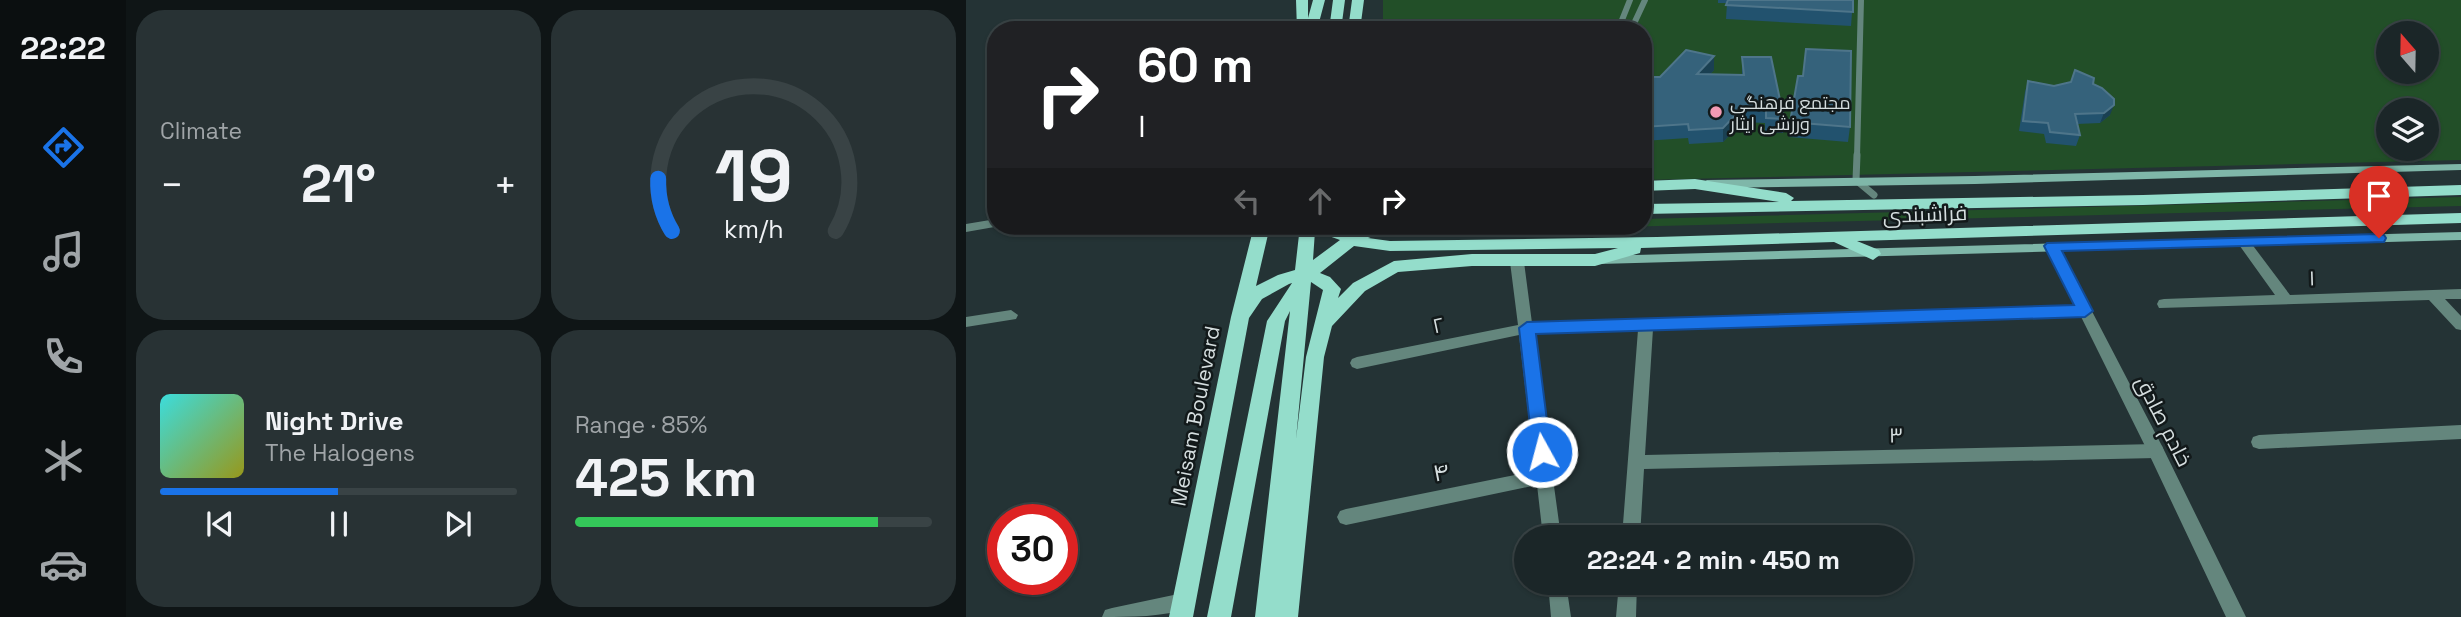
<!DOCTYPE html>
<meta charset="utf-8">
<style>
:root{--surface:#1b2628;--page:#283234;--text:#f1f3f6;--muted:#a0a5a8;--line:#394345;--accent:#1a73e8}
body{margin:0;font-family:"Space Grotesk",Cairo,sans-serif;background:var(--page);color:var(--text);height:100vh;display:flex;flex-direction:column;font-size:26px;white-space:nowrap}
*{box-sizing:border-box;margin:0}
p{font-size:23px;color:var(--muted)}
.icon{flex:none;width:38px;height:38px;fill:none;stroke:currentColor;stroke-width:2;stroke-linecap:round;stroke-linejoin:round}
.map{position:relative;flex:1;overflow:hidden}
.details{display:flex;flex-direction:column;gap:10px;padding:10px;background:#0f1516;width:840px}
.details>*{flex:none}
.top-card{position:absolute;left:21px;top:21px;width:665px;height:214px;border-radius:28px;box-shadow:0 2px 5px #0004,0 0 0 2px var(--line);background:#202124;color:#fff;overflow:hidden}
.needle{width:46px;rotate:340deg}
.fabs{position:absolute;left:1410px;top:21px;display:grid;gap:14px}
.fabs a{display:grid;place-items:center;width:63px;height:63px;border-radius:50%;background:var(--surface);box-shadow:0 2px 5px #0004,0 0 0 2px var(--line);font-size:35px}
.speed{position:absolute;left:21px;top:504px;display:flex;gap:14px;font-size:35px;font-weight:700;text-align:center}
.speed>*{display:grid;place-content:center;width:91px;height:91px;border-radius:50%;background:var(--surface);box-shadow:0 2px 5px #0004,0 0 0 2px var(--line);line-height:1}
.speed .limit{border:10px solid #d22;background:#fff;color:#111}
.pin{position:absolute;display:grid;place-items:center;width:60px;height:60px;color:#fff;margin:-72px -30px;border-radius:50% 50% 50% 0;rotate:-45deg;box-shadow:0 0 7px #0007}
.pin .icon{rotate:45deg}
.me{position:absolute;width:77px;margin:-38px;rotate:353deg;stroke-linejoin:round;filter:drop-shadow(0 0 5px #0008)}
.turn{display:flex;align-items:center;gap:24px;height:147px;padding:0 35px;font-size:32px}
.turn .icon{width:91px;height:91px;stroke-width:2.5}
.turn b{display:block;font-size:49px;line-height:60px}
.lanes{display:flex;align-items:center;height:66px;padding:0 35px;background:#0003;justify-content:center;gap:35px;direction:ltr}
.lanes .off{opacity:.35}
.big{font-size:52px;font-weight:800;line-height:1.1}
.details .card{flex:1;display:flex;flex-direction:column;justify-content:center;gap:10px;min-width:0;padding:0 24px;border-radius:28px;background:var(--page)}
.details .dial{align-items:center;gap:0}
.dial svg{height:182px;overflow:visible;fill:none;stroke:var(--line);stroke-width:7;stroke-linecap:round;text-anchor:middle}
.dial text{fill:var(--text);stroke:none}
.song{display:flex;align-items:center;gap:21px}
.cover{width:84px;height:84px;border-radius:10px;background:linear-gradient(135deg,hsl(180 70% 55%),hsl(60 70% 35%))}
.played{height:7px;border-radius:4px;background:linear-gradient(90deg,var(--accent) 50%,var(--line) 50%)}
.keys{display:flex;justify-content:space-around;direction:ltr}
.heat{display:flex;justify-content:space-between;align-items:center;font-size:38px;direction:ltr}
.charge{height:10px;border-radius:5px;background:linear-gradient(90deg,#34c759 85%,var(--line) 0)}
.details .tiles{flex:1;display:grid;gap:10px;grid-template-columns:repeat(2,1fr)}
.trip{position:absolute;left:548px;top:525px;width:399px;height:70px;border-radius:35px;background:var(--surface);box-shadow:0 2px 5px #0004,0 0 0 2px var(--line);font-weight:800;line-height:70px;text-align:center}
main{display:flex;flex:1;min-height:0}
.menu{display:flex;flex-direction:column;width:126px;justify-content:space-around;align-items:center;background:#0b0f10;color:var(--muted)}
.menu .icon{width:49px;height:49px}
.menu .on{color:var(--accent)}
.menu b{font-size:32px;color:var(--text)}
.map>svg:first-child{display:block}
.green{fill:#224f28;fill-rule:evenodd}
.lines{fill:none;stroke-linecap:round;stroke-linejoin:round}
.service-far1{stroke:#64867d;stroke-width:6}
.service{stroke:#64867d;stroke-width:7}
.minor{fill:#64867d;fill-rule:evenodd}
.tertiary{fill:#64867d;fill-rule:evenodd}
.secondary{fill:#7fb7a9;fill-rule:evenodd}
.primary{fill:#94ddcb;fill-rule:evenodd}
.wall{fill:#22526e}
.shaded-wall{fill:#1a4052}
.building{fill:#35627b;stroke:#4e758a;stroke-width:2}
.route{fill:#1a73e8;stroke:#114b97;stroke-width:2}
.poi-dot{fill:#f19ab4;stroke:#12191a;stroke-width:2.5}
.labels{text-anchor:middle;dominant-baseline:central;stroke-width:5;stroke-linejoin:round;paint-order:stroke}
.far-poi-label{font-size:18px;fill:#d5dedf;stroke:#12191a;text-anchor:start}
.street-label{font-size:21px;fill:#d5dedf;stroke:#12191a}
.near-street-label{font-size:24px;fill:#d5dedf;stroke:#12191a}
</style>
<main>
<nav class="menu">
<b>22:22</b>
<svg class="icon on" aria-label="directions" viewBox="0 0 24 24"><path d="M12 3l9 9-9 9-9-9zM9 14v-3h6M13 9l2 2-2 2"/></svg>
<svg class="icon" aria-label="music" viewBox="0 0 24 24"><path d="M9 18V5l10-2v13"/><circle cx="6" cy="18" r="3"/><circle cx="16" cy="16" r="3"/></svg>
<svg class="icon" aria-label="phone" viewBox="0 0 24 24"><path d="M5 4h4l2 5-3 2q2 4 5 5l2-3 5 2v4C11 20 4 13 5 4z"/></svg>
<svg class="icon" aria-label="climate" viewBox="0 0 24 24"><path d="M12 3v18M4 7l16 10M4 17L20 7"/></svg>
<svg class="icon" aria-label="car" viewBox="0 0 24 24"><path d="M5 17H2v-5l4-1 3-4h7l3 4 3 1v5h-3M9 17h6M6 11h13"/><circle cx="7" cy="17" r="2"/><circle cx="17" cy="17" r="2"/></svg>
</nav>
<section class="details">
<div class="tiles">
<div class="card"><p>Climate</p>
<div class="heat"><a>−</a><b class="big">21°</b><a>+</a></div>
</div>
<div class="card dial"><svg viewBox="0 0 100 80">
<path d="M14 69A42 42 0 1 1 86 69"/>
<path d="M14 69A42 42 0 0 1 8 46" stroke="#1a73e8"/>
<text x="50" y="56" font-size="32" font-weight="700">19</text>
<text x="50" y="72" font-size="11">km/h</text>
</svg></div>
<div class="card">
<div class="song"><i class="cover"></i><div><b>Night Drive</b><p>The Halogens</p></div></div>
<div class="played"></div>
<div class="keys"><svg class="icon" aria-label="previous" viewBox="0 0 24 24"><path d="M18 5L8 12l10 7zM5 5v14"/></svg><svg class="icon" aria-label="pause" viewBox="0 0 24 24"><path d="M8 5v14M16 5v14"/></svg><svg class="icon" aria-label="next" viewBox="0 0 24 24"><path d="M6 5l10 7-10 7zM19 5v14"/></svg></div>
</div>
<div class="card"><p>Range · 85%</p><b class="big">425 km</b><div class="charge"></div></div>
</div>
</section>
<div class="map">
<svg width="1495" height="617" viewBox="0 0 1495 617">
<rect width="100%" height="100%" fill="#243335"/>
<path class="green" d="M417,0h1078v160l-818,20v-150h-260zM1423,33h38v39h-38zM1423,110h38v39h-38z
M1495,197v9l-842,21h-179l203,-1v-7z"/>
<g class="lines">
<path class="service-far1" d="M652,30l12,-30
M665,30l14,-30
M891,157l4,-157"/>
<path class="service" d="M891,155l-1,25 18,15"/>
<path class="minor" d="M1277,238l5,1 42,56 171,-6v10h-16l16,17v14l-5,-1 -27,-29 -270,8 -2,-4 2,-4 5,-1 111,-4 -38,-53z
M551,258l7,4 8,61 553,-17 7,5 -7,5 -432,13 -8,126 511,-11 6,2 2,5 -2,5 -6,2 -512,11 -4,68h-18l16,-207 -105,3 28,204h-18l-6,-52 -191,40 -6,-2 -3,-6 3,-6 6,-2 189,-38 -16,-136 -162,34 -5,-2 -2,-4 2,-4 5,-2 161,-32 -8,-63z
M45,310l7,5 -2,4 -50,8v-10z
M1495,425v14l-202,10 -6,-2 -2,-5 2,-5 6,-2z
M582,583h18l5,34h-20z
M653,583h18l-1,34h-20z
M217,593l7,3 2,6 -2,6c-28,9 -58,9 -88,9l3,-7 7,-2z"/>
<path class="tertiary" d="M30,219v7h4l-34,6v-8z
M1086,242l6,4 104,200 84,171h-20l-78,-165 -102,-206z"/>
<path class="secondary" d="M1495,164v6l-486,14 -268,4 -6,-4 6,-4 268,-4z
M1495,232v8l-862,24 -7,-4 7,-4z"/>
<path class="primary" d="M330,0h12v18l5,-18h12l-8,30h-20z
M367,0h12l-4,30h-12z
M386,0h12l-4,30h-12z
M729,179l91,14 8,5 -3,3 352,-6 318,-10v10l-318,10 -500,9v-10l136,-2 -84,-13 -52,2v-10z
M1495,213v10l-604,18 22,9 2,4 -8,6 -39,-18 -193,6 -1,5 -45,13h-123l-74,6 -33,19 -33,35 -8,31 -26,260h-43l35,-306 -5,10 -54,296h-24l60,-296 25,-38 -3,1 -27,15 -13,19 -56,299h-24l62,-300 23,-91h16l-14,60 22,-11 17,-5 5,-44h33l19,7 16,-7h23l-2,4 -21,8 22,3 267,-4zM349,231l25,9 -27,20zM388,246l36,5 228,-3 -23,6h-123l-78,7 -41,22 -15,15 3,-9 -11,-12 -10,-4zM345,282l12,8 -17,67 -10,82z"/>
</g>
<path class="wall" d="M752,0h135l-2,26 -125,-7 1,-16h-9z
M776,57l42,62 -1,14 -18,-1v-9l-23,-1 -19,20 -34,2 -1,-6 -45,3v-64h17l54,-7 -4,4h32z
M1109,70l18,14 17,31 -10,8 -23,1 3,11 -4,11 -30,-3 -2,-9 -25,-3 6,-39 3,-11 26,5 16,-3z
M824,122l60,5 -2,15 -59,-5z"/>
<path class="shaded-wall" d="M748,56v14l-16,18 -1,-14z
M1148,105l-4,10 -10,8 4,-10z
M777,107l-1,15 -19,20v-14z"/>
<path class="building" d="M762,0h125v12l-127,-7z
M840,49l45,2 -1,76 -60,-5 8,-46h5z
M720,50l28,6 -17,18 47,1 -2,-18h29l13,62 -18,-1v-10l-23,-1 -20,21 -34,2 -1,-6 -45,3v-50h17z
M1109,70l19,8 -1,6 9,4 12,11v6l-10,8 -29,1 5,21 -30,-3 -2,-9 -25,-2 5,-40 26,5 17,-4z"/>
<path class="route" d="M1413,234l5,1 2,3 -2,4 -322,9 31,60 -8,6 -549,17 15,118 -2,5 -7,2 -7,-2 -2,-5 -14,-124 8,-6 547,-17 -30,-59 3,-3z"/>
<circle class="poi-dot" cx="750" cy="112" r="7"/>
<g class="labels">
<g class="far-poi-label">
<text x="764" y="102">مجتمع فرهنگی<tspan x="764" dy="21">ورزشی ایثار</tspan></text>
</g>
<g class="street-label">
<text transform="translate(959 214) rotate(-2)">فراشبندی</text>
<text transform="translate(1346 278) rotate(-2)">۱</text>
<text transform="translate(472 325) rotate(-12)">۲</text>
<text transform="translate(229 416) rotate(-79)">Meisam Boulevard</text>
<text transform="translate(1198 421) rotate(63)">خادم صادق</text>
<text transform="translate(930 435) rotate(-1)">۳</text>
</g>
<g class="near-street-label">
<text transform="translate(475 472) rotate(-11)">۴</text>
</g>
</g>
</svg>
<div class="fabs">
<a><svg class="needle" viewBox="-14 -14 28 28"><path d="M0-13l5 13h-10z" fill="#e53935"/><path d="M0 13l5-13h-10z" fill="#a0a5a8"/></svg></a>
<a><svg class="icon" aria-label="layers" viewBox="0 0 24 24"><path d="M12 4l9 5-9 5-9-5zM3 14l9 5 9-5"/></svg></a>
</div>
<div class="speed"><div class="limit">30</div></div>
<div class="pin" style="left:1413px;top:238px;background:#d93025"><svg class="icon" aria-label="arrive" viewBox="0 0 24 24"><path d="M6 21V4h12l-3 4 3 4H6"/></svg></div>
<svg class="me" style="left:576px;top:452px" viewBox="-20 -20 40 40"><circle r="17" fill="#1a73e8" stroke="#fff" stroke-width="3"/><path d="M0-11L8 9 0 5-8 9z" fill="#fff"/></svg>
<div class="trip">22:24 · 2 min · 450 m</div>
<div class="top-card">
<div class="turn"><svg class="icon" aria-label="right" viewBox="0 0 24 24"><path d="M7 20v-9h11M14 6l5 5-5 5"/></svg><div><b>60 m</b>۱</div></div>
<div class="lanes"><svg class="icon off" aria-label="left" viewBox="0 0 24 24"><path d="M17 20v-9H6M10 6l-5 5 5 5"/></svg><svg class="icon off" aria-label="ahead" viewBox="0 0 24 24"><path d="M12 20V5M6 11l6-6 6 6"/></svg><svg class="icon" aria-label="right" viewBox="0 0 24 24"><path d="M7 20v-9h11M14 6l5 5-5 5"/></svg></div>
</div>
</div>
</main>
